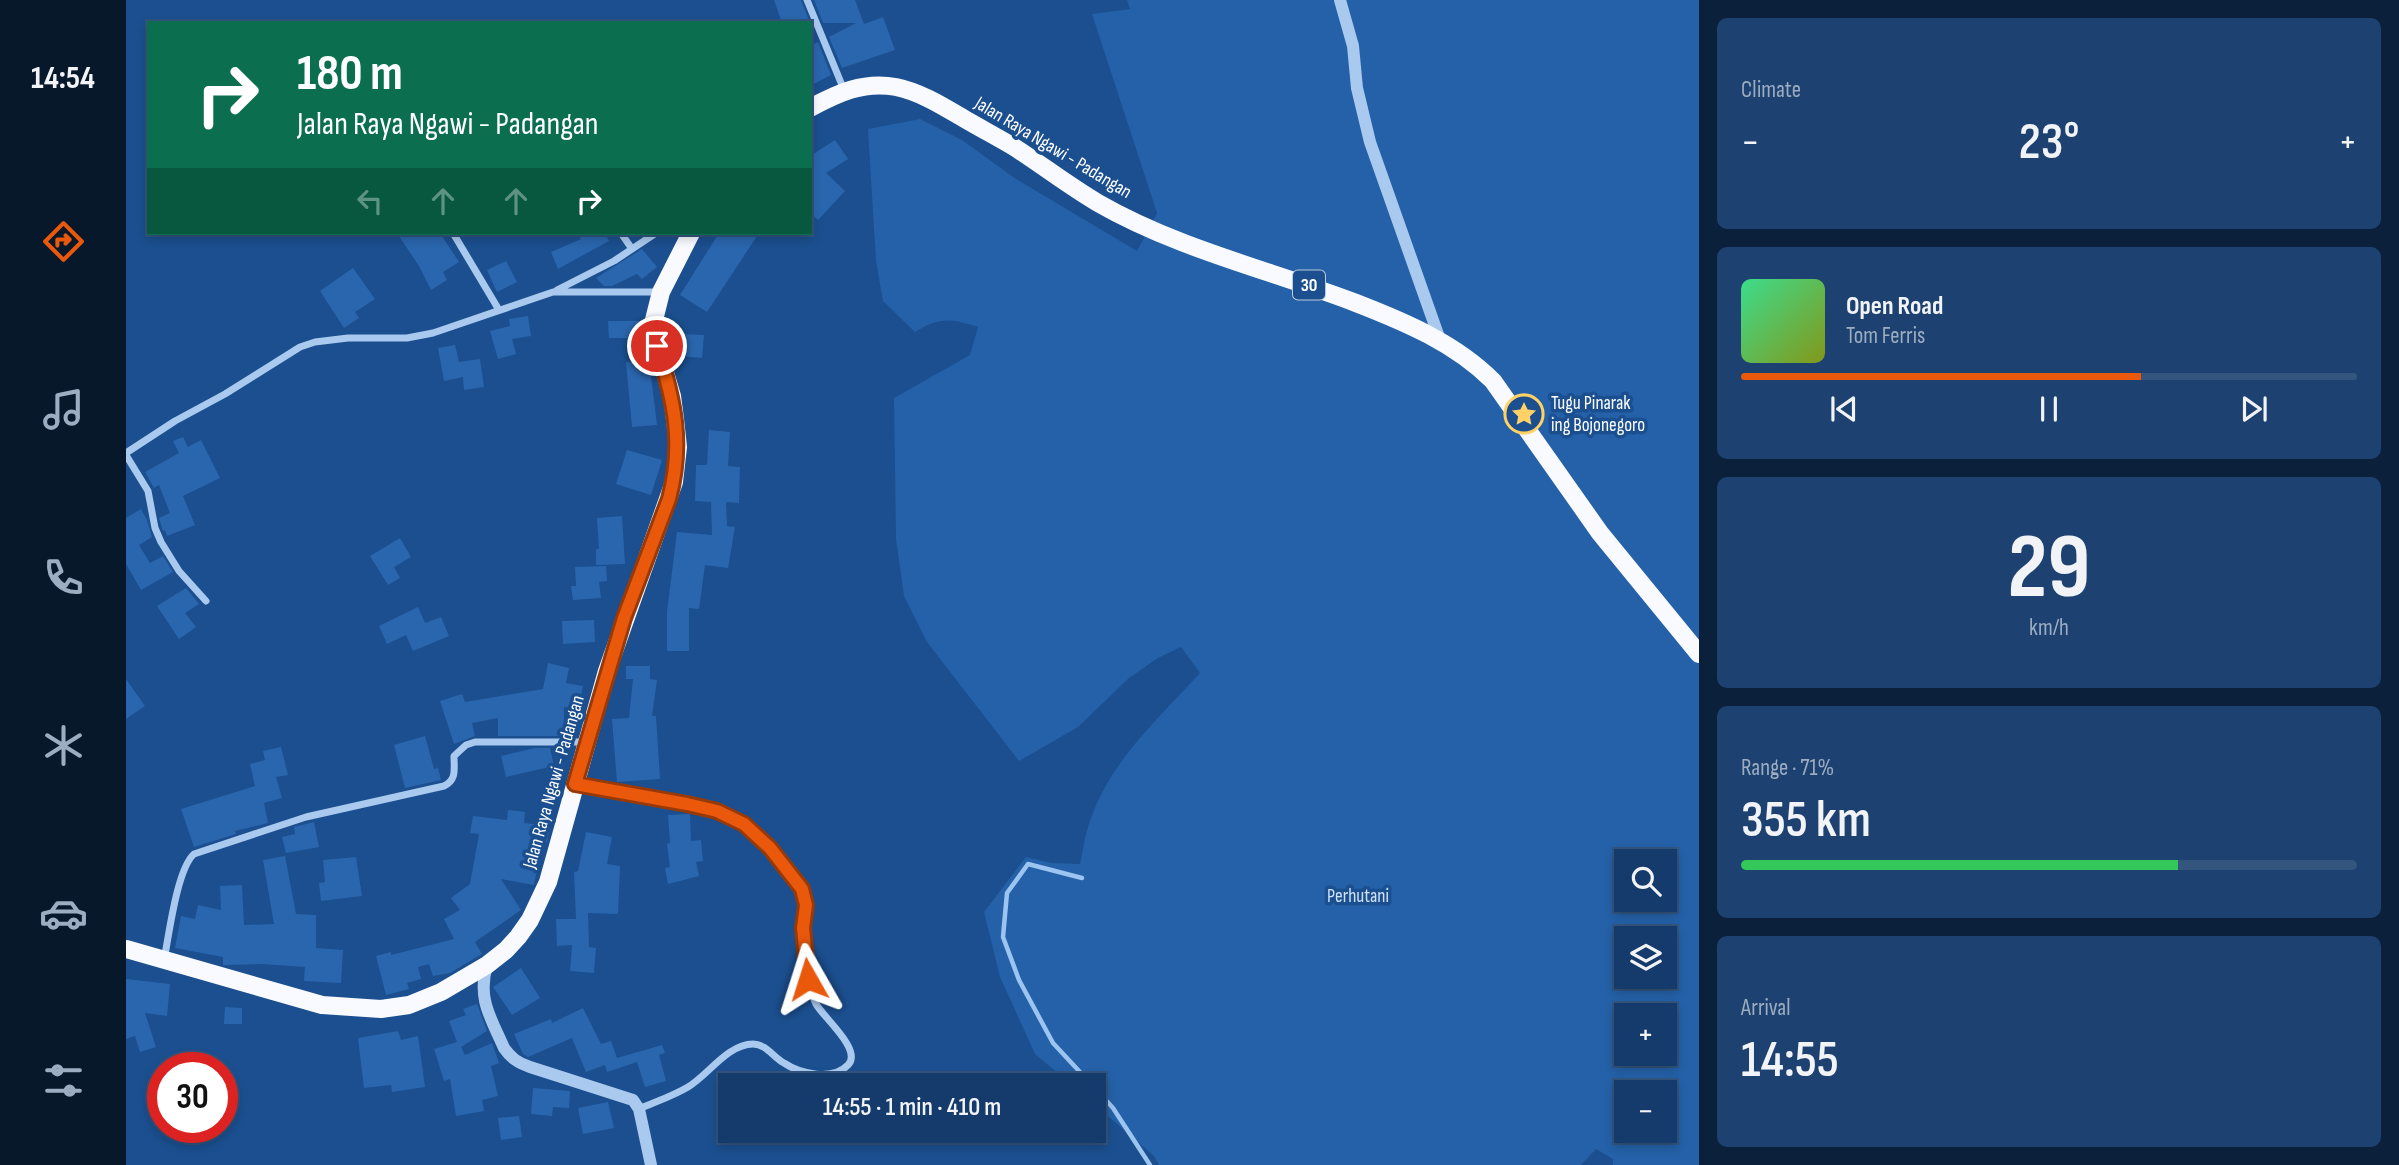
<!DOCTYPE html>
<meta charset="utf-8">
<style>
:root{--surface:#143b6b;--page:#1d4271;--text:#f1f3f6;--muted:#9dadc1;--line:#33557e;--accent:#ea580c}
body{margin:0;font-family:"Sofia Sans Condensed",sans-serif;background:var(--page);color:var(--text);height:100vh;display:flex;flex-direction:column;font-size:26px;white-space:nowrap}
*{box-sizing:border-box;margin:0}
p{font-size:23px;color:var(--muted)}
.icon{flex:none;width:38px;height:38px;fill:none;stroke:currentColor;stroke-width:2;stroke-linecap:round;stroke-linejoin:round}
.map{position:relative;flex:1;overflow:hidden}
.sheet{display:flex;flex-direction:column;gap:18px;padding:18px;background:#0b203b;width:700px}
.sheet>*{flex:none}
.top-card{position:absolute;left:21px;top:21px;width:665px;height:214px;border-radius:0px;box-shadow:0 4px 10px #0003,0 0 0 2px var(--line);background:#0b6e4f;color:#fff;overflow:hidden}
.tools{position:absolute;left:1488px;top:849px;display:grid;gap:14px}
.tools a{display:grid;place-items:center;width:63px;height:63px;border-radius:0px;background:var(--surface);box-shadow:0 4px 10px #0003,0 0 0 2px var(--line);font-size:35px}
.speed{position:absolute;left:21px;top:1052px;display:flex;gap:14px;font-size:35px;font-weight:700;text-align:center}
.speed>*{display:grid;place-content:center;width:91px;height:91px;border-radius:50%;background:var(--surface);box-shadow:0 4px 10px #0003,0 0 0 2px var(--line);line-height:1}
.speed .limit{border:10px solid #d22;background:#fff;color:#111}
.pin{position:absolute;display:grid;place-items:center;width:60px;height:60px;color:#fff;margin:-30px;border:4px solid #fff;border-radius:50%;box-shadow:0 2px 7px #0007}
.me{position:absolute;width:77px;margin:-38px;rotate:354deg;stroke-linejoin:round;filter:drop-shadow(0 0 5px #0008)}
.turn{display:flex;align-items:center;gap:24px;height:147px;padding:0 35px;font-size:32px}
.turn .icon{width:91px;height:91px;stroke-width:2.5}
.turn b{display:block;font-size:49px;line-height:60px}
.lanes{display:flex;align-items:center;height:66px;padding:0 35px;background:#0003;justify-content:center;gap:35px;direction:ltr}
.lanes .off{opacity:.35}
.big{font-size:52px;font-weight:600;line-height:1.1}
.sheet .card{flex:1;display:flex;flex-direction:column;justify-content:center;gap:10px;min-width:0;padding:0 24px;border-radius:10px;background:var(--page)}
.sheet .dial{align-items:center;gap:0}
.dial b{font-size:91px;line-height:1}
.song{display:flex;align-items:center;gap:21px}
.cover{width:84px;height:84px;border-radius:10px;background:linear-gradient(135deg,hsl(150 70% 55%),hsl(70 70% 35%))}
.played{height:7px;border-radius:4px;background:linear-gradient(90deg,var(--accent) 65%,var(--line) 65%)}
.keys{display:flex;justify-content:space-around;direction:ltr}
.heat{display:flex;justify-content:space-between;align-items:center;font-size:38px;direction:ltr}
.charge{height:10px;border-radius:5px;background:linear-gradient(90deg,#34c759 71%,var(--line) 0)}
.trip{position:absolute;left:592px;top:1073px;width:388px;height:70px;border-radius:0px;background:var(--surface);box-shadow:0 4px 10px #0003,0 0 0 2px var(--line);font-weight:600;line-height:70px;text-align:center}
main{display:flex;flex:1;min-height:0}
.tabs{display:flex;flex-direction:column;width:126px;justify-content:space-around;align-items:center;background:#08182b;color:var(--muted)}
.tabs .icon{width:49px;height:49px}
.tabs .selected{color:var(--accent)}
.tabs b{font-size:32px;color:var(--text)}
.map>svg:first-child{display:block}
.green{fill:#2461a8;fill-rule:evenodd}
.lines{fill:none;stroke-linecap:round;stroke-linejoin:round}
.stream{stroke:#9cc4f0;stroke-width:4.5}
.building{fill:#2a66ad}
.minor{stroke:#a9c9ee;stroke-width:7}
.tertiary{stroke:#a9c9ee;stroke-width:12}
.trunk{stroke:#f8faff;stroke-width:18}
.route-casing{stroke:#983908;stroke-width:18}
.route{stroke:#ea580c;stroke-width:12}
.labels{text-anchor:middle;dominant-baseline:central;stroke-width:7;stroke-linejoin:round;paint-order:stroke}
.shield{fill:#1b4f8f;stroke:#bbcadd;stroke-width:2}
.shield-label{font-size:18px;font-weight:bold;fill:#fff}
.street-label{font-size:19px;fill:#fff;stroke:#1b4f8f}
.poi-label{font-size:19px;fill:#fff;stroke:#1b4f8f;text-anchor:start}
.park-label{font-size:19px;fill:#cfe3fa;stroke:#1b4f8f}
</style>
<main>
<nav class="tabs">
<b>14:54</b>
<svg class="icon selected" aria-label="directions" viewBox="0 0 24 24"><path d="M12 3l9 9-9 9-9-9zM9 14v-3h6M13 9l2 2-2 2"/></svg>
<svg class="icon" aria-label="music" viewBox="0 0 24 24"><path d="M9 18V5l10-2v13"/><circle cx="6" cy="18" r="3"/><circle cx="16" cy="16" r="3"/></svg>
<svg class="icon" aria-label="phone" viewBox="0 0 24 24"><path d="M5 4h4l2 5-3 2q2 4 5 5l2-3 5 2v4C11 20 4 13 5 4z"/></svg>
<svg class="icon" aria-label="climate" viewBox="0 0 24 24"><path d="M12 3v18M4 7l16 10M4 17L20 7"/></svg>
<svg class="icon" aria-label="car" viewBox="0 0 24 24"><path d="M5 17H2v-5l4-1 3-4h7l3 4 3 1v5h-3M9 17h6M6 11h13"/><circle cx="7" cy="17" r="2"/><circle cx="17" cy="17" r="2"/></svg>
<svg class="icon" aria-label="filters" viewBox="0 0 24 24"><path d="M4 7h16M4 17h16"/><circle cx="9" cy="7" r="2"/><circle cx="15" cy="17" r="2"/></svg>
</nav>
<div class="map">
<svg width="1573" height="1165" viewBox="0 0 1573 1165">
<rect width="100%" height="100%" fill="#1b4f8f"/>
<path class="green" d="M1001,0h572v1165h-86v-6l-17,-10 -15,16h-422l-5,-9 -60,-52v-19h-22l-37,-31 -35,-77 -16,-65 42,-55 25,6 29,1c3,-14 5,-30 10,-43 20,-60 69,-103 110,-148l-19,-26 -23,11 -29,20 -51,49 -59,34 -92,-119 -23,-46 -8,-57 -2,-141 76,-43 8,-28c-27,-9 -39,-10 -63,5l-32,-31 -7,-40 -8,-132 52,-10 42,21 54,39 121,72 20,-38 -65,-199 38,-5zM1500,861h38v39h-38zM1500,938h38v38h-38zM1500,1015h38v39h-38zM1500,1092h38v38h-38z"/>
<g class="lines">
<path class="stream" d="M956,878l-54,-14 -21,29 -4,44 16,43 34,63 39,42
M968,1087l19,21 37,57"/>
</g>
<path class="building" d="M648,0h27l9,23h-28z
M688,0h41l9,24 19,-7 12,33 -53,18 -13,-31 27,-14h-33z
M692,42l13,33 -21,11v-40z
M709,140l13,19 -22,14 19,18 -27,29 -8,-7v-57z
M271,233h43l19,29 -16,10 4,8 -16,10 -12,-24z
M452,233h27l4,8 -51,28 -7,-17 30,-13z
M593,233h40l-52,79 -27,-17z
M516,249l15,18 -15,12 -5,-5 -25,12h-8l-8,-8z
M380,261l11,21 -20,10 -10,-22z
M227,268l22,31 -20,13 4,6 -15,10 -24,-37z
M402,316l3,20 -19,3 4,15 -18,5 -8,-28 20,-5 -1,-7z
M482,321h31v17h-30z
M556,334l22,1 -2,23 -21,-2z
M329,345l4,17 21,-3 4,28 -20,3 -1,-13 -19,4 -6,-33z
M523,360l8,65 -25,2 -6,-65z
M583,430l21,2 -2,34 12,1 -1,36 -13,-1 1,24 8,1 -7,41 -23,-3 -6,44 -10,-1v43h-22v-39l10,-80 35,3 -1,-33 -16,-1 1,-36h11z
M57,437l5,10 13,-7 19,38 -37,18 12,29 -28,11 -2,-6 -2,1 -4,-13 11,-5 -11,-28 -5,3 -9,-16 34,-19 -6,-12z
M501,450l35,10 -11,35 -35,-11z
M15,509l6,11 5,17 -13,8 11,18 13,-7 10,16 -32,18 -15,-26v-46z
M496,516l3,48 -29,1v-16h3l-2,-31z
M274,538l11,19 -17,10 6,11 -12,7 -18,-29z
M480,566l1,15 -8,1 2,16 -28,2 -2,-14h5l-1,-19z
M60,588l13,16 -14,9 11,14 -17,12 -22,-33z
M292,607l7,16 16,-6 8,19 -36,15 -7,-16 -19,9 -8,-18z
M468,620l1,22 -32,2 -1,-23z
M422,663l21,5 -3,15 17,3 -5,24 -14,-3v29h-66v-18l-26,5 3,13 -21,8 -14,-43 22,-7 3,8 78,-13z
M500,666h24v13l7,1 -5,36h4l4,63 -43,3 -5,-63 17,-1 4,-39h-7z
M0,679l19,27 -19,13z
M299,736l9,33 4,-1 3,12 -36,8 -11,-43z
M155,747l7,28 -12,2 6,21 -18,5 4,20 -33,8 1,3 -42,13 -13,-38 74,-23 -5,-22 15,-4 -2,-9z
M409,748h15l4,18 -48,11 -5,-21z
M382,810l17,2 -1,11 26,3 -3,17 -5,-1 -8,43 -33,-6 20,31 -46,32 7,12 -32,19 -17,3 -4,-12 -11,3 3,12 -14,4 2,6 -23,6 -10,-39 15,-4v3l63,-16 -10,-20 16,-9 -9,-12 19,-14 9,-50 -9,-1 3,-17 34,4z
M564,814l1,27 10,-1 2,21 -7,1 3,14 -31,8 -3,-16 5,-1 -3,-23 3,-1 -2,-28z
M188,822l5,25 -33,6 -4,-16 13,-3 -1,-7z
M460,832l26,5 -5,27 13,2 -2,48 -30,-1 1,34 7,1 -2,25 -24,-2 2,-26 -15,1 -1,-27h20l-2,-47 4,-1z
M159,856l11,58 20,1v33l27,2 -2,33 -37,-2 1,-14 -43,-3 -37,1h-2v-8l-48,-9 6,-32 14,3 3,-14 23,5 -1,-24 22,-1 2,40 30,-1 -11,-64z
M230,857l6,39 -41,5 -2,-18 6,-1 -2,-22z
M395,968l19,30 -28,17 -19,-28z
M0,979l44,5 -3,32 -22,-3 11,34 -16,5 -5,-16 -9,3z
M351,1004l10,27 -26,16 4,8 27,-12 7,20 -8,3 7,30 -16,4 2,11 -28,5 -6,-37 -6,2 -10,-32 23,-7 -8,-21 17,-6 -3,-6z
M99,1007l17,1v16h-18z
M457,1008l18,36 10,-3 6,17 45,-13 3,8 -6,2 7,26 -21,6 -8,-25 -30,10 -2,-7 -19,7 -14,-34 -44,19 -5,-3 -9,-20 37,-15 1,4z
M272,1031l3,9 17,-4 7,51 -33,5 -1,-7 -27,3 -6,-50z
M407,1088l37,3 -1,17 -16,-1 -1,9 -21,-2z
M482,1102l6,26 -31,6 -5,-26z
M393,1116l3,21 -21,3 -3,-22z"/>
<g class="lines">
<path class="minor" d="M681,0l37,90
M327,233l46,77
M495,233l11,16
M431,290l57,-29 42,-28
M0,453l49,-32 50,-27 75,-47 15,-5 33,-4h59l26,-5 120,-41h108
M0,455l22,36 7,37 6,14 18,29 27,30
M450,784c43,8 137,17 170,42 14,10 26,24 37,38 8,10 20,22 23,35 1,9 -2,18 -3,26 -1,22 3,60 13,79 7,13 47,46 32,61 -15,16 -48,9 -64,-2 -11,-6 -18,-19 -31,-19 -25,0 -45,31 -65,43 -15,9 -33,15 -49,22
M38,960c5,-25 13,-91 30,-106l112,-37 138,-31c13,-6 10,-17 10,-30l12,-11 9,-3h111"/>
<path class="tertiary" d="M1214,0l13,46 4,42 13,54 70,198
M361,965c-10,34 4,53 17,83 7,10 14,15 26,19l103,33 6,9 12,56"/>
<path class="trunk" d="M684,108c28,-15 53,-27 86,-21 24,5 45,18 67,31 17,10 34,19 51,29 28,18 55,39 84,56 80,46 172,67 258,100 49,19 99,40 137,78l107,152 99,121
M0,949l196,56 59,4 28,-4 32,-13 46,-27 19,-15 12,-13 12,-17 18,-38 59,-211 67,-189 4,-35 -3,-28 -3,-23 -15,-50 -3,-26 7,-28 30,-59"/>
</g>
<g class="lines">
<g class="route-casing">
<path id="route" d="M531,346c17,54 27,97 12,153l-45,119 -49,166 112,20 30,7 27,13 26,24 32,41 4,16 -3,23 5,51"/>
</g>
<use href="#route" class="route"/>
</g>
<defs>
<g id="sight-ring" transform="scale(2.0125)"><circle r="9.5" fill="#1b4f8f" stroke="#ffd166" stroke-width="1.5"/><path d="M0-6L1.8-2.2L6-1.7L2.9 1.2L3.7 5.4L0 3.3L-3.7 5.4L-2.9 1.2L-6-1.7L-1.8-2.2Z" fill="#ffd166"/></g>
</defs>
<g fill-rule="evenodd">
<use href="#sight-ring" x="1398" y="414"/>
</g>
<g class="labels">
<rect class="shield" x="1167" y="270.5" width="32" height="29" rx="5"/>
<g class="shield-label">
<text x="1183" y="285">30</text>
</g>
<g class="street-label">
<text transform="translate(927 148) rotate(31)">Jalan Raya Ngawi - Padangan</text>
<text transform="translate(428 782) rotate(-74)">Jalan Raya Ngawi - Padangan</text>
</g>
<g class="poi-label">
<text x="1425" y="403">Tugu Pinarak<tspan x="1425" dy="22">ing Bojonegoro</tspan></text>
</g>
<g class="park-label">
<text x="1232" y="896">Perhutani</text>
</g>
</g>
</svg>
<div class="tools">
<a><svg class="icon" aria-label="search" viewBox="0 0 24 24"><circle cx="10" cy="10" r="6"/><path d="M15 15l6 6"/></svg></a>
<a><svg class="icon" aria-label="layers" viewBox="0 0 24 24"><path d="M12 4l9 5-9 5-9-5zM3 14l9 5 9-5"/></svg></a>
<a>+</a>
<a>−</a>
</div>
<div class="speed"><div class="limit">30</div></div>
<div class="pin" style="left:531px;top:346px;background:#d93025"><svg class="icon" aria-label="arrive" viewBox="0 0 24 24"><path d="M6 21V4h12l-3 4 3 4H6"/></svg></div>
<svg class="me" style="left:682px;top:979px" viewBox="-20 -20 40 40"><path d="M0-17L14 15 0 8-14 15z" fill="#ea580c" stroke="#fff" stroke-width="4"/></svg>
<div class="trip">14:55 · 1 min · 410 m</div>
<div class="top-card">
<div class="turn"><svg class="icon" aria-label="right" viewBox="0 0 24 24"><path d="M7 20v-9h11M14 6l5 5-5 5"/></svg><div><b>180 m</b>Jalan Raya Ngawi - Padangan</div></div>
<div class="lanes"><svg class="icon off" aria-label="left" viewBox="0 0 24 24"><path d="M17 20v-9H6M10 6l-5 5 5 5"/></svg><svg class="icon off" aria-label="ahead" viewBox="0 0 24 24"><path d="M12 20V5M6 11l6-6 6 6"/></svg><svg class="icon off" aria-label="ahead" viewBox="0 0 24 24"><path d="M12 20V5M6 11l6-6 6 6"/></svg><svg class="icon" aria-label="right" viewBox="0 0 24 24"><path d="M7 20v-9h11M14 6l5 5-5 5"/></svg></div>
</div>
</div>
<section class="sheet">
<div class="card"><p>Climate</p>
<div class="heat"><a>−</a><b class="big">23°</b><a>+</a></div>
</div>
<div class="card">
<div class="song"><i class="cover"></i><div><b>Open Road</b><p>Tom Ferris</p></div></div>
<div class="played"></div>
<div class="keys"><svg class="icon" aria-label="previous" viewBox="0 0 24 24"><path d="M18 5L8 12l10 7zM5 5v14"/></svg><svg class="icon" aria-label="pause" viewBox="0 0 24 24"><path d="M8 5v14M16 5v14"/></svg><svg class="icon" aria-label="next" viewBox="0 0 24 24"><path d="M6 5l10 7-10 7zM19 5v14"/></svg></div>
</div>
<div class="card dial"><b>29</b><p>km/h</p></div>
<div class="card"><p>Range · 71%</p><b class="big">355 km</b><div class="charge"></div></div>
<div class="card"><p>Arrival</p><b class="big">14:55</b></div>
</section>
</main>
